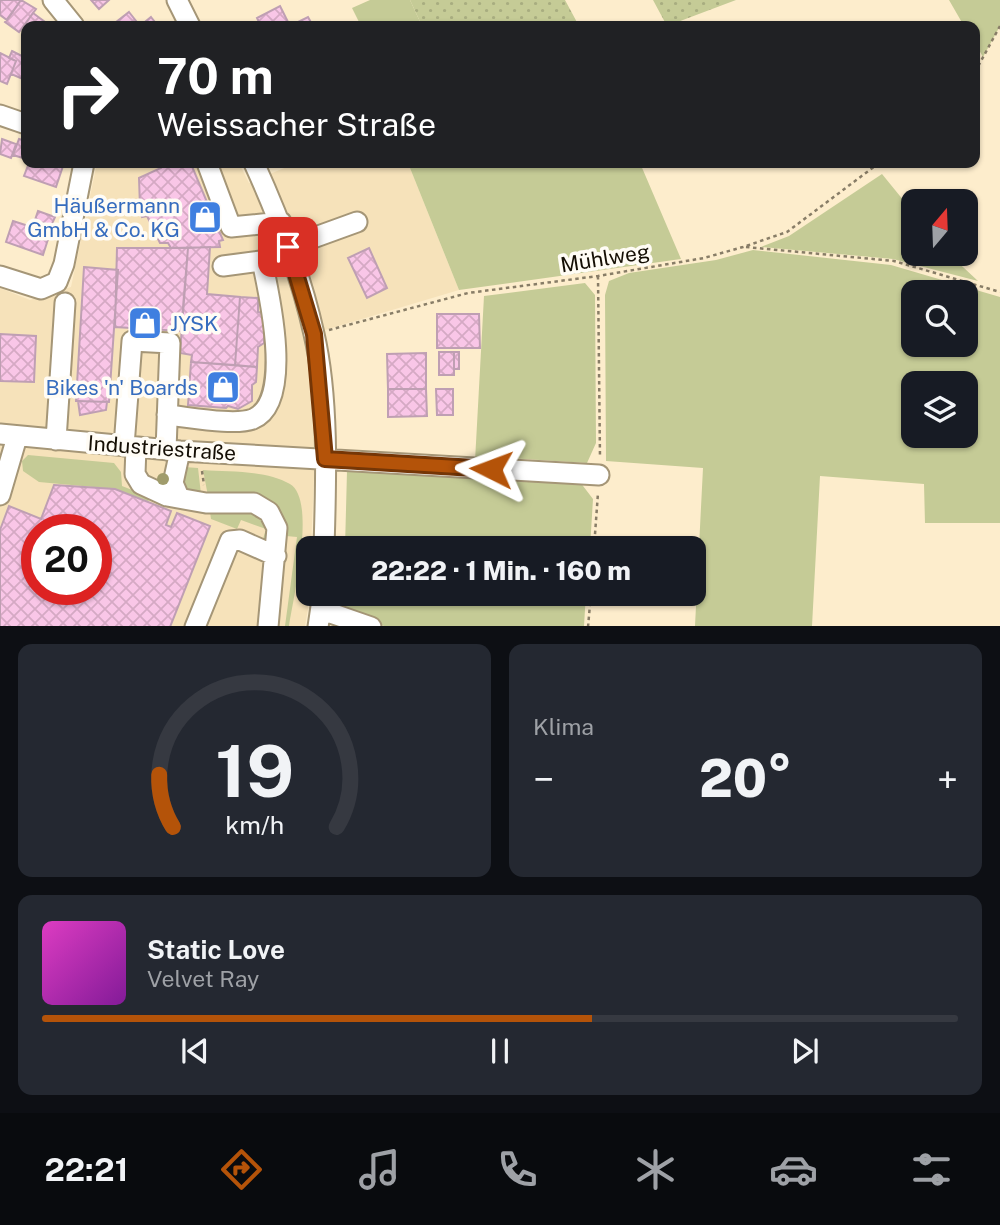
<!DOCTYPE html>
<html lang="de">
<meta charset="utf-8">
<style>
:root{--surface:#171b24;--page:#242831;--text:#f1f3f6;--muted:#9ea1a6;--line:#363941;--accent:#b45309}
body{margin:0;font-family:"Public Sans",sans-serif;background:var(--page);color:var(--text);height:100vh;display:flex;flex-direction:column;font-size:26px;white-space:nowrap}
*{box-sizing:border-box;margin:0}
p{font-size:23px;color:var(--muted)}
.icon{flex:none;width:38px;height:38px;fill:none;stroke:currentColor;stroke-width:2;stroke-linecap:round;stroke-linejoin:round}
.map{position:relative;height:626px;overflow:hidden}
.details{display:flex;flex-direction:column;gap:18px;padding:18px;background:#0d0f14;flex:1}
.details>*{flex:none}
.hud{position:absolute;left:21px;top:21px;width:959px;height:147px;border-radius:14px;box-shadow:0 2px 5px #0004;background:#202124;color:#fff;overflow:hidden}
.needle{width:46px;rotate:19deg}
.fabs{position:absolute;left:901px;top:189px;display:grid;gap:14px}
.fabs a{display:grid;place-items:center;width:77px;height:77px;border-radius:14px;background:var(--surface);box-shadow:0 2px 5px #0004;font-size:35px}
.speed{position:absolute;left:21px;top:514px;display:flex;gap:14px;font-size:35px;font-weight:700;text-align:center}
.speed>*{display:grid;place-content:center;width:91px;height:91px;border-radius:50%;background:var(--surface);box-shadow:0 2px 5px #0004;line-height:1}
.speed .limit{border:10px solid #d22;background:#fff;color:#111}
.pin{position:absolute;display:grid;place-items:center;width:60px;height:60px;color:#fff;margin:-30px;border-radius:14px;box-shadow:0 4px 10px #0006}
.me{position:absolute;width:77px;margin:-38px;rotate:273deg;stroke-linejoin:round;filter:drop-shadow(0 0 5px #0008)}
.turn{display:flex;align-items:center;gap:24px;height:147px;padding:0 21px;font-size:32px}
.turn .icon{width:91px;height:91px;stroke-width:2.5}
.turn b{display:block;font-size:49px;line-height:60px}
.big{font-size:52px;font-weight:800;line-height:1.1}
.details .tile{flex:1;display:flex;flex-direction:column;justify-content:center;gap:10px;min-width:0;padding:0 24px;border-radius:14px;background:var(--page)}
.details .dial{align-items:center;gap:0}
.dial svg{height:182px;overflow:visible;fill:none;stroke:var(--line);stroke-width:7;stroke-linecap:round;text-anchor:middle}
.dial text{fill:var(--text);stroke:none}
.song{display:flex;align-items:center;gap:21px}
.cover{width:84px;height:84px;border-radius:10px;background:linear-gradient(135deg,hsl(310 70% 55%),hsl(290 70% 35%))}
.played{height:7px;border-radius:4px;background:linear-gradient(90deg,var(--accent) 60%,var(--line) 60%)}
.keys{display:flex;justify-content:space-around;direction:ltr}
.heat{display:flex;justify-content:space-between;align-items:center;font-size:38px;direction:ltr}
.details .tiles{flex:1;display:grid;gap:18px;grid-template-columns:1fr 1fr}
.tile:last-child{grid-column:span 2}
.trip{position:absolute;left:296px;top:536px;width:410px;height:70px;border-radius:14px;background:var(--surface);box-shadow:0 2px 5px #0004;font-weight:800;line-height:70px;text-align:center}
.dock{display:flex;height:112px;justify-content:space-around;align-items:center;background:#090b0e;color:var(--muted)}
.dock .icon{width:49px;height:49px}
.dock .current{color:var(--accent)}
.dock b{font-size:32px;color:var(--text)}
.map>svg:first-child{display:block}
.built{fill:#f6e2ba;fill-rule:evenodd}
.green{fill:#c5cb96;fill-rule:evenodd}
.park{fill:url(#park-dots)}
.building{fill:url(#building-cross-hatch);stroke:#bf9fb3;stroke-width:2;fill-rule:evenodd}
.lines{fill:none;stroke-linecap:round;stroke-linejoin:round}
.minor-casing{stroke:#a59677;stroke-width:23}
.path{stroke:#887d67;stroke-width:2.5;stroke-dasharray:3.5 3.5;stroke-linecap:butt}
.minor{stroke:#fff;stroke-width:19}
.tree{fill:#a09c6c}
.route-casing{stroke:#753606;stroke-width:18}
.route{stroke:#b45309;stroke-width:12}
.labels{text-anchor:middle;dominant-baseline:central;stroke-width:7;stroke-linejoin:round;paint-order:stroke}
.shop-label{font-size:21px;fill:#366cbe;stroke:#fffcf5;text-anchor:end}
.street-label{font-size:21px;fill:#140e04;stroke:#fffcf5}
</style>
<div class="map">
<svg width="1000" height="627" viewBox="0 0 1000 627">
<defs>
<pattern id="park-dots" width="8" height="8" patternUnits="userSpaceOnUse" patternTransform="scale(1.75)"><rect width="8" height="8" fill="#c5cb96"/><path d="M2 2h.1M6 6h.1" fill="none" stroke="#a8ad80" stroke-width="1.8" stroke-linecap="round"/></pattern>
<pattern id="building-cross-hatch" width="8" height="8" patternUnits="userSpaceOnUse" patternTransform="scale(1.75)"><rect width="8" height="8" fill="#f9c6e7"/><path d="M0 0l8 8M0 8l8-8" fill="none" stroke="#d5a9c4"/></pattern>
</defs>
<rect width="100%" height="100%" fill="#fdedcc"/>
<path class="built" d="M97,163h142l10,20 47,-20h112l51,127 -154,46 10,115 -4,97h-3v61l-3,17h-305v-338l30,12 41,-13zM37,530h59v60h-59z"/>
<path class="green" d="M370,0h40l12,26h-61l-9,-18z
M949,0h51v26l-17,31 -8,-14v-17h-11z
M408,163h232l41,96 -222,31z
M882,174l31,38 1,42h35l29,27 -85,-22 -132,-12 28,-11z
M753,250l138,15 109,32v226h-75l-1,-39 -104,-8 -8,150h-117l8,-158 -97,-7 -1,-166 4,-14 20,-8 87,-13zM914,292h52v53h-52zM914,383h52v53h-52z
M585,283l10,12 1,148 -9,20 -94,-6 -1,6 -17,-2 9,-165z
M28,455l86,8 7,9 1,14 28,11 -2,5 -33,-13 -76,-7 -16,-11 -1,-10z
M353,466l227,16 13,17 -3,49h-245l2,-77z
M184,467l14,1 3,26 -17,-6 -5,-13z
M203,470c27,2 63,0 87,14 27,16 3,114 -1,142h-4l12,-89 -11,-1c-1,-50 -44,-41 -78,-40z
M248,510l11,4 11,17 -3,10 -4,-2 3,-10 -25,-9 -4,9 -26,-10 -1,-7z
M340,593h246l-2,33h-200l-47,-14z"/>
<path class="park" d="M410,0h155l14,26h-157z
M653,0h83l-69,26z"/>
<path class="building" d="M0,0h21l-14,20 -7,-5z
M21,0l15,9 -17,23 -14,-10z
M91,0h18l-10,9z
M280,6l10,20h-29l-4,-8z
M129,12l11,14h-29z
M33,13l12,9 -3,4 -16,2 -2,-2z
M151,17l7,9h-18z
M308,17l5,9h-13l-2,-4z
M12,51l14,7 -3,21 -12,-5 5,-13 -7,-3z
M0,53l16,8 -9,23 -7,-3z
M2,139l14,5 -5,14 -11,-4z
M19,139l7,2v18l-13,-4z
M29,163h35l-8,24 -32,-11z
M160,163l31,1 32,76 -4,1 1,6 -49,1 -3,-5h-8l-13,-27 -5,1 -2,-5 5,-3 -1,-4 -4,2 -1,-29 22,-10z
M38,211l17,6 -4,9 -16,-6z
M13,221l37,12 -7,22 -37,-13z
M210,247l-3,47 33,3 -5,68 -44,-3 1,-7 -12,-2 8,-105z
M117,248h71l-7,83 -66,-4z
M369,248l18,40 -20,10 -19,-40z
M84,267l34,3 -9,132 -33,-1z
M240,297l18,1v14l7,1 -1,30 -6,4 -1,20 -22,-2z
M437,314h42l1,34h-43z
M0,334l36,2 -2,46 -34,-1z
M439,352h15v23h-15z
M454,352h5v17h-5z
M426,353v36h-38l-1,-35z
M191,362l66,5 -1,15 -4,3v16l-14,8 -10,-3 -2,2 -38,-3z
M388,389h38l1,27 -39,1z
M436,389h17v26h-16z
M78,401l29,1 -1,8 -26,5z
M54,485l61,4 56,22 -5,14 5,2 6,-14 33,13 -40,101h-170v-97l9,-24 32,13zM37,530h59v60h-59z"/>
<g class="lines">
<g class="minor-casing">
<path id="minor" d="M53,0l21,26
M177,0l13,26
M0,115l26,9
M207,163l24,64 50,-5
M254,163c25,55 47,112 60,171 15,64 12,148 10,214
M288,247l69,-25
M223,266l68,-9
M0,276l41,13 16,-7 7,-18 20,-101
M167,415c22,2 67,11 86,4 41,-17 16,-126 9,-158
M0,434l180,17 419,24
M56,440l9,-137
M124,446l8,-105 38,2 -4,107
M136,447l-1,27 6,10 26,12 39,7h48l15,9 8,16 -9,99
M0,495l17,-58
M179,497l-6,-14 7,-32
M322,610l49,17
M195,627l35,-86 10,-1 36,16
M318,627l5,-34"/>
</g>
<path class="path" d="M975,72l25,-46
M746,247l148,14 106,31
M598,276l2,182
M329,330l139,-37 130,-17 106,-18 39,-11 44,-15 92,-69
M202,471l2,14
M594,548l4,-55
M588,627l3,-34"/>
<use href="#minor" class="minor"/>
</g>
<circle class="tree" cx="163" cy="479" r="6"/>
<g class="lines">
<g class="route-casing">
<path id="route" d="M288,247l26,87 11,125 166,10"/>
</g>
<use href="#route" class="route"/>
</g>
<defs>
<g id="shop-square" transform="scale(1.75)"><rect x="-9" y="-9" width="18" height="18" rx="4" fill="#3f7fe0" stroke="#fffcf5"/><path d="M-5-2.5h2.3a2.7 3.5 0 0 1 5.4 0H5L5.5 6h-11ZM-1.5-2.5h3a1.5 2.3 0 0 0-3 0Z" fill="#fff"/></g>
</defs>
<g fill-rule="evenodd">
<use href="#shop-square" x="205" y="217"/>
<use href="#shop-square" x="145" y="323"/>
<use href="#shop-square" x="223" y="387"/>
</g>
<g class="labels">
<g class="shop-label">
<text x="180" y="205">Häußermann<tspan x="180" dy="24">GmbH &amp; Co. KG</tspan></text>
<text x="170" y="323" text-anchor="start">JYSK</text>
<text x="198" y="387">Bikes 'n' Boards</text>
</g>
<g class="street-label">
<text transform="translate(605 258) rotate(-9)">Mühlweg</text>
<text transform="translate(162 448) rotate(4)">Industriestraße</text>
</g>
</g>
</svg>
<div class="fabs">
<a><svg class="needle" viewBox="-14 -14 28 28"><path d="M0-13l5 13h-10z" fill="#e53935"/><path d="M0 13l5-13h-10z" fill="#9ea1a6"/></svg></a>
<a><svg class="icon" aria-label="search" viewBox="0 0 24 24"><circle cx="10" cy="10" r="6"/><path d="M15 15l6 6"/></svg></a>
<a><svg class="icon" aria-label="layers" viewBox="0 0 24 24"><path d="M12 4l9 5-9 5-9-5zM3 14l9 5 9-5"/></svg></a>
</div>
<div class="speed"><div class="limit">20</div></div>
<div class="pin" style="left:288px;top:247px;background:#d93025"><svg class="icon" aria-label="arrive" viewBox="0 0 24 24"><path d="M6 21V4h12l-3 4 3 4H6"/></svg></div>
<svg class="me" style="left:491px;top:469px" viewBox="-20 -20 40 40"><path d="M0-17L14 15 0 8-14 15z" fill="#b45309" stroke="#fff" stroke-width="4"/></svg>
<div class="trip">22:22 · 1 Min. · 160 m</div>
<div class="hud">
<div class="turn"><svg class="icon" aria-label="right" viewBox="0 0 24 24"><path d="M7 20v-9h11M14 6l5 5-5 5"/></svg><div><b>70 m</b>Weissacher Straße</div></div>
</div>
</div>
<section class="details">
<div class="tiles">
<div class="tile dial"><svg viewBox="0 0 100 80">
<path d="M14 69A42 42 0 1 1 86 69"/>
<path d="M14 69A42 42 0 0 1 8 46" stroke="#b45309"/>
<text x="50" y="56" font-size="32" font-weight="700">19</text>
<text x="50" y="72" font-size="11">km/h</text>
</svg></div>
<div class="tile"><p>Klima</p>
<div class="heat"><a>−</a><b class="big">20°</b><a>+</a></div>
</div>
<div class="tile">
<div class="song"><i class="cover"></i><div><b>Static Love</b><p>Velvet Ray</p></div></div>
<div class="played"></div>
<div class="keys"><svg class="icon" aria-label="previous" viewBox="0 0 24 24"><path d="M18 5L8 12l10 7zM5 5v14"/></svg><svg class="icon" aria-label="pause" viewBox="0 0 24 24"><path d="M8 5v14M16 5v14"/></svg><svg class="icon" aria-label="next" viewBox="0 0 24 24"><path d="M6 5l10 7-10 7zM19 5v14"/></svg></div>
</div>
</div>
</section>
<nav class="dock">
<b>22:21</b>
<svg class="icon current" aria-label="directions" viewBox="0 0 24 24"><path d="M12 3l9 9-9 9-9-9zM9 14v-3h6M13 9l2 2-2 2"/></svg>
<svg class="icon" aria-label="music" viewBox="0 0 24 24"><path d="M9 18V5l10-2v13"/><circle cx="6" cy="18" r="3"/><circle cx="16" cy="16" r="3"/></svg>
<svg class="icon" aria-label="phone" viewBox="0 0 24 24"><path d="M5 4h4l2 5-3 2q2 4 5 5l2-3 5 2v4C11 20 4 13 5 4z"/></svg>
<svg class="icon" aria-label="climate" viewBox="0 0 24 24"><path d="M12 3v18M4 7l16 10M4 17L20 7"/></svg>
<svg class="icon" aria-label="car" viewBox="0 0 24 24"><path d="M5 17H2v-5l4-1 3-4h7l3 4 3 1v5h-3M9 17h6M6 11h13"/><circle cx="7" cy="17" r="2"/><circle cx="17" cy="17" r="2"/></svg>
<svg class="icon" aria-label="filters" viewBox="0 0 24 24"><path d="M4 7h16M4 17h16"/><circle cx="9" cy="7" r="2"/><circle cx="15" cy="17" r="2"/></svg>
</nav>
